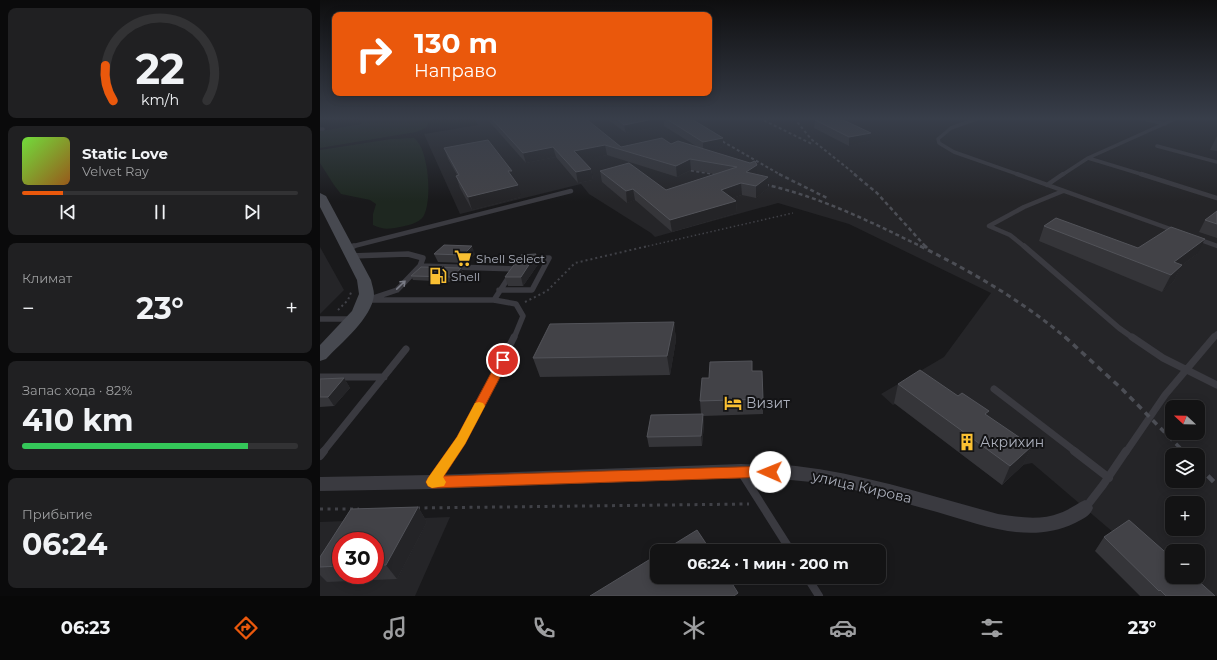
<!DOCTYPE html>
<html lang="ru">
<meta charset="utf-8">
<style>
:root{--surface:#131314;--page:#202022;--text:#f1f3f6;--muted:#9d9ea0;--line:#323234;--accent:#ea580c}
body{margin:0;font-family:Montserrat,sans-serif;background:var(--page);color:var(--text);height:100vh;display:flex;flex-direction:column;font-size:15px;white-space:nowrap}
*{box-sizing:border-box;margin:0}
p{font-size:13px;color:var(--muted)}
.icon{flex:none;width:22px;height:22px;fill:none;stroke:currentColor;stroke-width:2;stroke-linecap:round;stroke-linejoin:round}
.map{position:relative;flex:1;overflow:hidden}
.side{display:flex;flex-direction:column;gap:8px;padding:8px;background:#0a0a0b;width:320px}
.side>*{flex:none}
.banner{position:absolute;left:12px;top:12px;width:380px;height:84px;border-radius:8px;box-shadow:0 2px 10px #0003,0 0 0 1px var(--line);background:#ea580c;color:#fff;overflow:hidden}
.needle{width:26px;rotate:292deg}
.fabs{position:absolute;left:845px;top:400px;display:grid;gap:8px}
.fabs a{display:grid;place-items:center;width:40px;height:40px;border-radius:8px;background:var(--surface);box-shadow:0 2px 10px #0003,0 0 0 1px var(--line);font-size:20px}
.speed{position:absolute;left:12px;top:532px;display:flex;gap:8px;font-size:20px;font-weight:700;text-align:center}
.speed>*{display:grid;place-content:center;width:52px;height:52px;border-radius:50%;background:var(--surface);box-shadow:0 2px 10px #0003,0 0 0 1px var(--line);line-height:1}
.speed .limit{border:6px solid #d22;background:#fff;color:#111}
.pin{position:absolute;display:grid;place-items:center;width:34px;height:34px;color:#fff;margin:-17px;border:2px solid #fff;border-radius:50%;box-shadow:0 1px 4px #0007}
.me{position:absolute;width:44px;margin:-22px;rotate:271deg;stroke-linejoin:round;filter:drop-shadow(0 0 3px #0008)}
.turn{display:flex;align-items:center;gap:14px;height:84px;padding:0 16px;font-size:18px}
.turn .icon{width:52px;height:52px;stroke-width:2.5}
.turn b{display:block;font-size:28px;line-height:34px}
.big{font-size:30px;font-weight:700;line-height:1.1}
.side .widget{flex:1;display:flex;flex-direction:column;justify-content:center;gap:6px;min-width:0;padding:0 14px;border-radius:8px;background:var(--page)}
.side .dial{align-items:center;gap:0}
.dial svg{height:104px;overflow:visible;fill:none;stroke:var(--line);stroke-width:7;stroke-linecap:round;text-anchor:middle}
.dial text{fill:var(--text);stroke:none}
.song{display:flex;align-items:center;gap:12px}
.cover{width:48px;height:48px;border-radius:6px;background:linear-gradient(135deg,hsl(100 70% 55%),hsl(30 70% 35%))}
.played{height:4px;border-radius:2px;background:linear-gradient(90deg,var(--accent) 15%,var(--line) 15%)}
.keys{display:flex;justify-content:space-around;direction:ltr}
.heat{display:flex;justify-content:space-between;align-items:center;font-size:22px;direction:ltr}
.charge{height:6px;border-radius:3px;background:linear-gradient(90deg,#34c759 82%,var(--line) 0)}
.trip{position:absolute;left:330px;top:544px;width:236px;height:40px;border-radius:8px;background:var(--surface);box-shadow:0 2px 10px #0003,0 0 0 1px var(--line);font-weight:700;line-height:40px;text-align:center}
.dock{display:flex;height:64px;justify-content:space-around;align-items:center;background:#080808;color:var(--muted)}
.dock .icon{width:28px;height:28px}
.dock .on{color:var(--accent)}
.dock b{font-size:18px;color:var(--text)}
main{display:flex;flex:1;min-height:0}
.map>svg:first-child{display:block}
.built{fill:#252528;fill-rule:evenodd}
.green{fill:#1e2720}
.lines{fill:none;stroke-linecap:round;stroke-linejoin:round}
.path-far2{stroke:#404147;stroke-width:1.5;stroke-dasharray:1.5 2.5;stroke-linecap:butt}
.path-far1{stroke:#404147;stroke-width:2;stroke-dasharray:2 3;stroke-linecap:butt}
.path{stroke:#404147;stroke-width:3;stroke-dasharray:3 4.5;stroke-linecap:butt}
.lane-far4{stroke:#3a3a40;stroke-width:3.5}
.lane-far3{stroke:#3a3a40;stroke-width:4.5}
.lane-far2{stroke:#3a3a40;stroke-width:5.5}
.lane-far1{stroke:#3a3a40;stroke-width:7}
.lane{stroke:#3a3a40;stroke-width:8}
.street{fill:#3a3a40;fill-rule:evenodd}
.secondary{fill:#474950;fill-rule:evenodd}
.rail-far4{stroke:#4c4e55;stroke-width:2;stroke-dasharray:3 2.5;stroke-linecap:butt}
.rail-far3{stroke:#4c4e55;stroke-width:2.5;stroke-dasharray:4 3;stroke-linecap:butt}
.rail-far2{stroke:#4c4e55;stroke-width:3;stroke-dasharray:5 4;stroke-linecap:butt}
.rail-far1{stroke:#4c4e55;stroke-width:3.5;stroke-dasharray:6 5;stroke-linecap:butt}
.rail{stroke:#4c4e55;stroke-width:4.5;stroke-dasharray:8 6;stroke-linecap:butt}
.wall{fill:#353539;fill-rule:evenodd}
.shaded-wall{fill:#242427}
.building{fill:#424247;stroke:#525359}
.oneway{stroke:#787a84}
.route{fill:#ea580c;stroke:#983908}
.slow{fill:#f59e0b}
.labels{text-anchor:middle;dominant-baseline:central;stroke-width:4;stroke-linejoin:round;paint-order:stroke}
.poi-label{font-size:12px;fill:#abafbb;stroke:#141416;text-anchor:start}
.near-poi-label{font-size:14px;fill:#abafbb;stroke:#141416;text-anchor:start}
.near-street-label{font-size:14px;fill:#abafbb;stroke:#141416}
</style>
<main>
<section class="side">
<div class="widget dial"><svg viewBox="0 0 100 80">
<path d="M14 69A42 42 0 1 1 86 69"/>
<path d="M14 69A42 42 0 0 1 8 42" stroke="#ea580c"/>
<text x="50" y="56" font-size="32" font-weight="700">22</text>
<text x="50" y="72" font-size="11">km/h</text>
</svg></div>
<div class="widget">
<div class="song"><i class="cover"></i><div><b>Static Love</b><p>Velvet Ray</p></div></div>
<div class="played"></div>
<div class="keys"><svg class="icon" aria-label="previous" viewBox="0 0 24 24"><path d="M18 5L8 12l10 7zM5 5v14"/></svg><svg class="icon" aria-label="pause" viewBox="0 0 24 24"><path d="M8 5v14M16 5v14"/></svg><svg class="icon" aria-label="next" viewBox="0 0 24 24"><path d="M6 5l10 7-10 7zM19 5v14"/></svg></div>
</div>
<div class="widget"><p>Климат</p>
<div class="heat"><a>−</a><b class="big">23°</b><a>+</a></div>
</div>
<div class="widget"><p>Запас хода · 82%</p><b class="big">410 km</b><div class="charge"></div></div>
<div class="widget"><p>Прибытие</p><b class="big">06:24</b></div>
</section>
<div class="map">
<svg width="897" height="596" viewBox="0 0 897 596">
<rect width="100%" height="100%" fill="#19191b"/>
<path class="built" d="M154,118h743v478h-29l-156,-133 -9,2 -21,20 -107,-81 -2,1 -12,-11 63,-37 47,-64 -142,-69 -71,-21 -123,34 -4,-4 -62,-39 -8,-10 -121,30 -36,-80 54,-9zM852,407h26v26h-26zM852,455h26v26h-26zM852,503h26v26h-26zM852,551h26v26h-26z
M0,247l24,43 -24,24z
M130,517l-35,79h-95v-74zM21,541h34v34h-34z"/>
<path class="green" d="M39,118h76l-5,3 -4,7 -10,4 -96,16v-17l42,-7z
M94,138c15,10 19,65 9,79 -4,6 -17,9 -23,10 -12,2 -16,3 -27,-2v-11l3,-10 -6,-4 -29,-6 -7,-9 -14,-22v-13l71,-11z"/>
<g class="lines">
<path class="path-far2" d="M324,247l149,-34"/>
<path class="path-far1" d="M205,302l22,-11 28,-28 73,-17
M18,310l10,-10 4,-10"/>
<path class="path" d="M97,508l332,-4
M0,509h39"/>
<path class="lane-far4" d="M659,118l-28,10 -13,11 1,4 15,9 66,23
M820,118l25,6
M0,129h3
M837,146l60,16
M768,158l56,17
M742,175l26,-17 89,-40"/>
<path class="lane-far3" d="M697,174l156,56
M821,174l76,24
M727,185l16,-11
M878,239l19,7
M30,247l221,-56
M705,247l-15,-12 -21,-9 35,-19 39,-16"/>
<path class="lane-far2" d="M704,246l95,82 14,10
M27,248l7,-2
M31,256l57,-2 15,4 -3,8 -23,24 -27,9
M100,266l94,3 -20,31
M179,290h33l17,-32 -17,1
M46,300h128l22,4 7,12 -9,22
M0,319h32
M893,338l4,-4"/>
<path class="lane-far1" d="M812,337l31,21 54,27
M0,377h64
M674,389l82,63
M3,452l83,-103
M132,452l30,-51 32,-64
M806,452l39,-57 49,-58"/>
<path class="lane" d="M754,451l35,27
M0,456l4,-5
M421,472l50,79
M113,481l20,-30
M766,507l17,-22 23,-34
M487,577l12,19"/>
<path class="street" d="M421,464c18,1 37,0 55,2 69,8 135,30 202,48 20,3 42,7 62,-1 9,-3 16,-9 25,-13l6,3 2,5c-3,8 -10,11 -18,15 -45,22 -93,2 -138,-11 -30,-8 -60,-17 -91,-24 -37,-8 -67,-9 -105,-10l-309,11 -112,2v-14l112,-2z"/>
<path class="secondary" d="M0,193l6,3 45,84c1,5 3,10 3,15 -2,23 -33,48 -48,64l-6,2v-16l32,-34 7,-17 -2,-14 -37,-73z"/>
<path class="rail-far4" d="M439,118l53,26
M474,118l17,21 45,36
M393,136l68,39
M360,169l41,6"/>
<path class="rail-far3" d="M395,174l10,2
M459,174l48,24
M534,174l23,19 49,54
M438,183c59,12 111,38 164,64"/>
<path class="rail-far2" d="M600,246c52,26 101,54 146,92
M605,246l2,2"/>
<path class="rail-far1" d="M745,337l57,52 62,63"/>
<path class="rail" d="M863,451l4,4
M878,466l19,19"/>
</g>
<path class="wall" d="M166,118h99l36,29 50,-3 25,2 -32,-20 -38,7 -20,-15h94l-8,1 31,19v9l-14,3 48,24 11,14 -12,10 -14,-3 -10,3 4,3 1,12 -65,19 -37,-32 -8,3 -25,-21 -2,-11 66,19 49,-16 -24,-4 -14,7 -70,-22 -25,5 9,9 2,11 -15,3 -22,-26 -30,6z
M495,120l55,21 -21,5 -35,-18z
M897,136v15l-7,-1z
M124,148l68,23 2,9 7,17 -49,13 -12,-22 -4,-12 1,-1 -9,-16z
M897,211v27l-18,-6 6,-12z
M724,226l94,22 59,6 -16,12 -7,15 -12,11 -123,-51z
M114,254h41l-9,9 -28,-1z
M216,254l3,9 -16,23h-15l-3,-9z
M141,268l2,5 -9,9 -41,-2 -2,-4z
M354,322l2,18 -6,35 -130,2 -7,-19z
M24,378l6,10 -16,18 -14,1v-28z
M389,378l54,21v15l-60,2 1,8 -2,22 -53,1 -2,-10 54,-23 -1,-13z
M578,384l89,32 45,30 -9,19 -21,20 -108,-82z
M98,507l9,15 -30,57 -70,3 -7,-7v-18l31,-48zM21,541h34v34h-34z
M784,537l111,59h-75l-45,-45z"/>
<path class="shaded-wall" d="M338,118h6v8l-38,7 -2,-8z
M362,118h18l-18,3z
M551,133l-1,8 -21,5v-9z
M403,138v9l-20,5v-10z
M285,145l2,10 -31,7 -2,-11z
M233,147l3,10 -30,6 -3,-10z
M370,159l1,11 -14,7 -1,-11z
M437,165v11l-11,-4z
M271,169l2,11 -15,3 -2,-11z
M188,171h4l3,12z
M448,177v11l-12,10v-12z
M421,183l1,12 -20,6 -1,-11z
M198,185l3,12 -49,13 -4,-13z
M313,189l2,11 -8,3 -1,-12z
M416,201l1,12 -65,19 -2,-12z
M885,239l-8,15 -16,12 -7,15 -12,11 9,-17 3,-13z
M152,246l3,8 -9,9 -3,-8z
M216,254l3,9 -16,23 -2,-9z
M141,268l2,5 -9,9 -1,-5z
M354,322l2,18 -6,35 -3,-19z
M24,378l6,10 -16,18 -6,-9z
M383,414l1,10 -2,22 -1,-10z
M712,446l-9,19 -21,20 8,-19z
M98,507l9,15 -30,57 -11,-14z"/>
<path class="building" d="M171,118h94l36,29 41,-9 9,6 7,-3 72,22 5,-2 2,4 -11,7 22,5 -12,9 -15,-3 -20,7 15,11 -66,19 -37,-31 -7,2 -26,-20 29,-8 37,27 71,-23 -47,-8 -14,7 -71,-21 -31,6 17,18 -15,3 -23,-25 -30,6z
M296,118h42l-34,7z
M345,118h25l33,20 -20,4z
M505,118h14l32,15 -22,4 -34,-17z
M168,140l24,31h-4l10,14 -50,12 -12,-21 3,-1 -15,-27z
M897,211v13l-12,-4z
M736,218l82,30 33,-21 34,12 -31,23 8,3 -11,10 -127,-49z
M124,245l28,1 -9,9 -29,-1z
M216,254l-15,23h-16l16,-22z
M101,267l40,1 -8,9 -42,-1z
M354,322l-7,34 -134,2 17,-34z
M432,361v10h10l1,28 -63,2 2,-23h7l1,-16z
M600,370l38,26 4,-3 27,18 -4,3 47,32 -22,20 -112,-82z
M24,378l-16,19h-8v-18z
M383,414l-2,22 -54,1 4,-22z
M98,507l-32,58h-11v-24h-34v25l-21,1v-10l31,-48z
M809,520l43,38v19h22l21,19h-49l-6,-6 -1,1 -55,-54z
M377,530l14,21h-48z
M337,555v22h71l10,16 -4,3h-144z"/>
<defs><path id="oneway-shaft" d="M-6 0H5M1.5-3L5.5 0L1.5 3" fill="none" stroke-width="1.6" stroke-linecap="round" stroke-linejoin="round"/></defs>
<use class="oneway" href="#oneway-shaft" transform="translate(81 285) rotate(-44)"/>
<linearGradient id="sky" x2="0" y2="1"><stop stop-color="#0e0e0f"/><stop offset="0.59" stop-color="#383e4a"/><stop offset="1" stop-color="#383e4a" stop-opacity="0"/></linearGradient>
<rect width="897" height="201" fill="url(#sky)"/>
<path class="route" d="M183,356l4,1 2,3 -44,84 -21,32 326,-10 4,2 2,4 -2,4 -4,1 -338,11 -4,-2 -2,-4 2,-4 29,-41 41,-77 2,-3z"/>
<path class="slow" d="M159,402l4,1 2,3 -20,38 -22,33 3,5 -2,4 -12,2 -4,-2 -2,-4 2,-4 29,-41 18,-34z"/>
<defs>
<g id="supermarket-bare" transform="scale(1.38)"><path d="M-6-5.5h2.5l.6 2H6L4.5 2H-2.5L-4.4-4H-6ZM-1.5 3.2a1.3 1.3 0 1 0 .1 0ZM3 3.2a1.3 1.3 0 1 0 .1 0Z" fill="#fac032" stroke="#141416" stroke-width="2.5" paint-order="stroke"/></g>
<g id="fuel-bare" transform="scale(1.38)"><path d="M-5.5-6h7V0h2V4h1.3V-2.5L3-4.5l.8-.8L6-3V5H2.5V1h-1V6h-7ZM-4.2-4.7v3.2H.2V-4.7Z" fill="#fac032" stroke="#141416" stroke-width="2.5" paint-order="stroke"/></g>
<g id="hotel-bare" transform="scale(1.38)"><path d="M-6-4.5h1.5V1H6V5H4.5V3h-9V5H-6ZM-4 0a1.8 1.8 0 1 1 3.6 0ZM.5 0V-2.5h3Q6-2.5 6 0Z" fill="#fac032" stroke="#141416" stroke-width="2.5" paint-order="stroke"/></g>
<g id="building-bare" transform="scale(1.38)"><path d="M-4-6H4V6H1V3H-1V6H-4ZM-2.5-4.3h1.7v1.8h-1.7ZM.8-4.3h1.7v1.8H.8ZM-2.5-1h1.7V.8h-1.7ZM.8-1h1.7V.8H.8Z" fill="#fac032" stroke="#141416" stroke-width="2.5" paint-order="stroke"/></g>
</defs>
<g fill-rule="evenodd">
<use href="#supermarket-bare" x="143" y="258"/>
<use href="#fuel-bare" x="118" y="276"/>
<use href="#hotel-bare" x="413" y="403"/>
<use href="#building-bare" x="647" y="442"/>
</g>
<g class="labels">
<g class="poi-label">
<text x="156" y="258">Shell Select</text>
<text x="131" y="276">Shell</text>
</g>
<g class="near-poi-label">
<text x="426" y="403">Визит</text>
<text x="660" y="442">Акрихин</text>
</g>
<g class="near-street-label">
<text transform="translate(542 487) rotate(13)">улица Кирова</text>
</g>
</g>
</svg>
<div class="fabs">
<a><svg class="needle" viewBox="-14 -14 28 28"><path d="M0-13l5 13h-10z" fill="#e53935"/><path d="M0 13l5-13h-10z" fill="#9d9ea0"/></svg></a>
<a><svg class="icon" aria-label="layers" viewBox="0 0 24 24"><path d="M12 4l9 5-9 5-9-5zM3 14l9 5 9-5"/></svg></a>
<a>+</a>
<a>−</a>
</div>
<div class="speed"><div class="limit">30</div></div>
<div class="pin" style="left:183px;top:360px;background:#d93025"><svg class="icon" aria-label="arrive" viewBox="0 0 24 24"><path d="M6 21V4h12l-3 4 3 4H6"/></svg></div>
<svg class="me" style="left:450px;top:472px" viewBox="-20 -20 40 40"><circle r="19" fill="#fff"/><path d="M0-13L10 11 0 6-10 11z" fill="#ea580c"/></svg>
<div class="trip">06:24 · 1 мин · 200 m</div>
<div class="banner">
<div class="turn"><svg class="icon" aria-label="right" viewBox="0 0 24 24"><path d="M7 20v-9h11M14 6l5 5-5 5"/></svg><div><b>130 m</b>Направо</div></div>
</div>
</div>
</main>
<nav class="dock">
<b>06:23</b>
<svg class="icon on" aria-label="directions" viewBox="0 0 24 24"><path d="M12 3l9 9-9 9-9-9zM9 14v-3h6M13 9l2 2-2 2"/></svg>
<svg class="icon" aria-label="music" viewBox="0 0 24 24"><path d="M9 18V5l10-2v13"/><circle cx="6" cy="18" r="3"/><circle cx="16" cy="16" r="3"/></svg>
<svg class="icon" aria-label="phone" viewBox="0 0 24 24"><path d="M5 4h4l2 5-3 2q2 4 5 5l2-3 5 2v4C11 20 4 13 5 4z"/></svg>
<svg class="icon" aria-label="climate" viewBox="0 0 24 24"><path d="M12 3v18M4 7l16 10M4 17L20 7"/></svg>
<svg class="icon" aria-label="car" viewBox="0 0 24 24"><path d="M5 17H2v-5l4-1 3-4h7l3 4 3 1v5h-3M9 17h6M6 11h13"/><circle cx="7" cy="17" r="2"/><circle cx="17" cy="17" r="2"/></svg>
<svg class="icon" aria-label="filters" viewBox="0 0 24 24"><path d="M4 7h16M4 17h16"/><circle cx="9" cy="7" r="2"/><circle cx="15" cy="17" r="2"/></svg>
<b>23°</b>
</nav>
